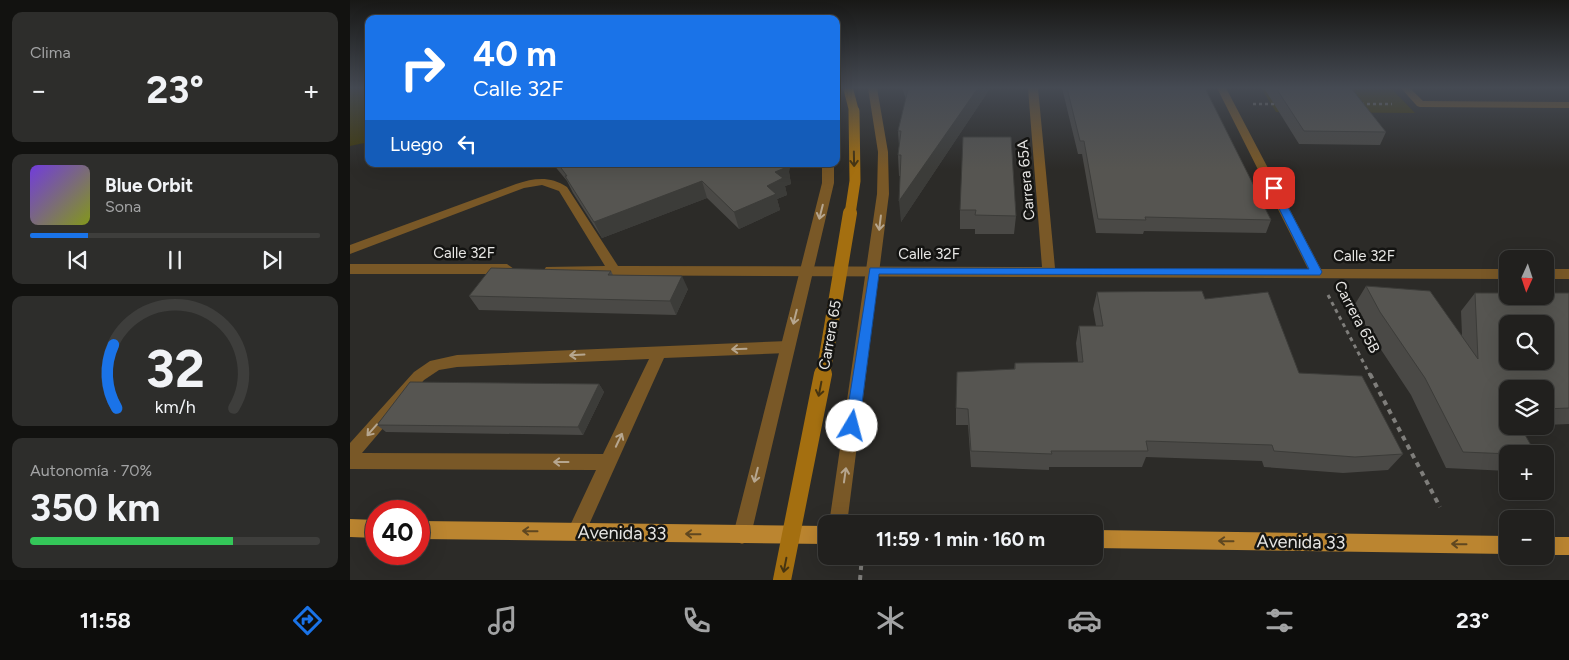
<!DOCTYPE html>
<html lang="es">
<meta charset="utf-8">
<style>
:root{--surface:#21201e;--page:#2d2d2b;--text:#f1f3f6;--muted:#a2a3a4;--line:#3e3e3c;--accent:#1a73e8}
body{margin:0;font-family:Figtree,sans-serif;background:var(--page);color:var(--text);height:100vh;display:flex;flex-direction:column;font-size:19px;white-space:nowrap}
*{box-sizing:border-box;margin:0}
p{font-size:16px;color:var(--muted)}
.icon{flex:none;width:28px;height:28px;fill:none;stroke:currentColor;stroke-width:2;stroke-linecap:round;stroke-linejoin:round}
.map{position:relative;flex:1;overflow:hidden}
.sheet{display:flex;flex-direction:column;gap:12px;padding:12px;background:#121210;width:350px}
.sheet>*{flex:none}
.hud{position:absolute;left:15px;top:15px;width:475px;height:152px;border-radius:10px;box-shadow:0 5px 20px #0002,0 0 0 1px var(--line);background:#1a73e8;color:#fff;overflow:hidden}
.needle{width:32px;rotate:183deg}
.buttons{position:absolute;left:1149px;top:250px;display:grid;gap:10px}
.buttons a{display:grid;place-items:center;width:55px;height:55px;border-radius:10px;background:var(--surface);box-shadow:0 5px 20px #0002,0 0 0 1px var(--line);font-size:25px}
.speed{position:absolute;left:15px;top:500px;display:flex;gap:10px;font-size:25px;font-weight:700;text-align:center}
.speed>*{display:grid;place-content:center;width:65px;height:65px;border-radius:50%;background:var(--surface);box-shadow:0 5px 20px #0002,0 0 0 1px var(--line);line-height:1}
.speed .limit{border:8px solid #d22;background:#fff;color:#111}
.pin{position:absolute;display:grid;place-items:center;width:42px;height:42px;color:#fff;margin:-21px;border-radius:10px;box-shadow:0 2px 8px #0006}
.me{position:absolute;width:55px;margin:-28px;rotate:8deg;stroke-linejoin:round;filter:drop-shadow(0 0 4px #0008)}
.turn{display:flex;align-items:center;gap:18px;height:105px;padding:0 25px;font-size:22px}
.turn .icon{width:65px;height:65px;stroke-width:2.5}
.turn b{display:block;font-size:35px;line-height:42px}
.then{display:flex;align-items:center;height:48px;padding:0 25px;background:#0003;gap:10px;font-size:19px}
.big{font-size:38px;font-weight:700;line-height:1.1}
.sheet .widget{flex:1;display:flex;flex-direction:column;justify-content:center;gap:8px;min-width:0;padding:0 18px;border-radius:10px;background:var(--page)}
.sheet .dial{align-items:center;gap:0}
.dial svg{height:130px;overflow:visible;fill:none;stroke:var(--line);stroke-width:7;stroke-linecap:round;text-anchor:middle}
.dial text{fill:var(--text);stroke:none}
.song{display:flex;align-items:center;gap:15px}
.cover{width:60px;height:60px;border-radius:8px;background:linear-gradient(135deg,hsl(260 70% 55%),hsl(70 70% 35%))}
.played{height:5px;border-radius:2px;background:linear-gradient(90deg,var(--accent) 20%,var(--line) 20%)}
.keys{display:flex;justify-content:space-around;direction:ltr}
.heat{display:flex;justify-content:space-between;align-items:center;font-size:28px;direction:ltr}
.charge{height:8px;border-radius:4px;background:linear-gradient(90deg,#34c759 70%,var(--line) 0)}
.trip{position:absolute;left:468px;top:515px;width:285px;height:50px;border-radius:10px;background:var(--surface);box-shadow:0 5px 20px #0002,0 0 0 1px var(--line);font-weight:700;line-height:50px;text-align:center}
.dock{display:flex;height:80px;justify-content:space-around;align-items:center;background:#0d0d0c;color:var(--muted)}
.dock .icon{width:35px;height:35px}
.dock .active{color:var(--accent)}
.dock b{font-size:22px;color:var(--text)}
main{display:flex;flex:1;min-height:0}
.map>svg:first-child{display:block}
.green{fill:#413a0b}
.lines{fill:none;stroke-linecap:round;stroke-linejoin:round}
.path-far2{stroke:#7f7e7b;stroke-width:2.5;stroke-dasharray:3 3;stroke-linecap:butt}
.path-far1{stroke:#7f7e7b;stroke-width:3;stroke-dasharray:4 4;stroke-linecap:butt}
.path{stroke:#7f7e7b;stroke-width:4;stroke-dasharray:5 5;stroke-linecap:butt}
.service{fill:#795827;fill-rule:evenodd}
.minor{fill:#795827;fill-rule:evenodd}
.tertiary{fill:#795827;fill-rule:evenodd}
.secondary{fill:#a46f10;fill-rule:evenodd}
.primary{fill:#bb8530;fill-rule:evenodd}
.secondary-bridge-far2{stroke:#a46f10;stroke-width:11}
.secondary-bridge-far1{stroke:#a46f10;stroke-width:14}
.secondary-bridge{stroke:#a46f10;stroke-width:18}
.wall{fill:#4a4946}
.shaded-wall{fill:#3c3c39}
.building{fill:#565551;stroke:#3c3c39;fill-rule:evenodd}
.oneway{stroke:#463411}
.oneway2{stroke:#b6a68f}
.oneway3{stroke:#5f4720}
.route{fill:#1a73e8;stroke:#114b97}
.labels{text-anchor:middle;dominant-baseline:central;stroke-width:5;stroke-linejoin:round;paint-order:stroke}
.street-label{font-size:15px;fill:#e7e6e4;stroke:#141412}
.near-street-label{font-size:18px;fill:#e7e6e4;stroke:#141412}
</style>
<main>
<section class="sheet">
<div class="widget"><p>Clima</p>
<div class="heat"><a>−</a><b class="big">23°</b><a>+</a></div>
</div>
<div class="widget">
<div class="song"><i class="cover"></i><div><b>Blue Orbit</b><p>Sona</p></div></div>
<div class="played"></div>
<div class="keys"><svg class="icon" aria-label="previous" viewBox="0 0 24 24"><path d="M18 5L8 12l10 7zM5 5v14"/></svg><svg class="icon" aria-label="pause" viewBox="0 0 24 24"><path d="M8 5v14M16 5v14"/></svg><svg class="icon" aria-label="next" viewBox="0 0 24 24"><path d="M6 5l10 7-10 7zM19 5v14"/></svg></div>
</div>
<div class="widget dial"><svg viewBox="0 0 100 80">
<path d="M14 69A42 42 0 1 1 86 69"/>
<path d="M14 69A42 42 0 0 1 12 30" stroke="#1a73e8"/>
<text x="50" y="56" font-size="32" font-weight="700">32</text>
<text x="50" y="72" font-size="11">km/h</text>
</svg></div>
<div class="widget"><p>Autonomía · 70%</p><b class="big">350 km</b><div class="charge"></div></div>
</section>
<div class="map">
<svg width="1219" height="580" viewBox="0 0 1219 580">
<rect width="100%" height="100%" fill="#2c2b28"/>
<path class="green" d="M0,88h19v54l-19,4z
M911,88h130l24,25 -139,-1z"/>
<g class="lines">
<path class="path-far2" d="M903,104h24
M1011,104h31"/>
<path class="path-far1" d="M978,295l42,80"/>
<path class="path" d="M1020,374l70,133
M510,580l2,-24"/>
<path class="service" d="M438,341l5,2 2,4 -2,4 -5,2 -124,5 -81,180 -7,3 -7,-3 -2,-6 29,-62 -246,-1v-26l64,-71 16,-11 27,-6zM299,359l-46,95 -241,-1 62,-73 15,-10 18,-3z"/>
<path class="minor" d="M678,88h10l17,180 253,1 -91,-181h9l95,181h187v10l-957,-4 -7,-5 2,-3 59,-1 -46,-75 -17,-6 -18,3 -174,66v-9l166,-61c19,-6 34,-8 51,3l51,79 424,1z
M1051,88h9l13,13 146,1v6l-149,-1 -3,-1z
M0,264h157l7,5 -7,5h-157z
M1195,269h24v10h-24z"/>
<path class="tertiary" d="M518,88h9l11,64 1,42 -42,330h-18l48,-330 1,-42z
M472,164h12v19l-83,352 -2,6 -7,3 -7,-3 -2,-6 89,-352z"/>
<path class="secondary" d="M493,88h10l6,23 -1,2 -9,-2z"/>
<path class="primary" d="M0,519l26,1v18l-26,-1z
M69,521l407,5v18l-407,-5z
M744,530l414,6v18l-414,-6z
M1195,537h24v18h-24z"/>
<path class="secondary-bridge-far2" d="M500,214l5,-33 -1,-70"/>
<path class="secondary-bridge-far1" d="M473,375l27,-162"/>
<path class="secondary-bridge" d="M432,580l41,-206"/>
</g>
<path class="wall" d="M552,88h88l-1,2 -88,132 -1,-46h-1l-1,-21 1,-9 -1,-15 8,-32z
M712,88h143l66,132 -5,13 -122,-2 -1,3 -47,-1 -14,-79h-4z
M914,88h87l35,44 -6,13 -81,-1z
M661,137l5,79 -2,18h-39v-5h-15v-19z
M203,164h237l-1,8 2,12 -6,2 2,9 -10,4 3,11 -41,19 -32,-31 -105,40 -29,-45 -6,-12z
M261,271l2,4 75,14 -12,26 -197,-5 -10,-14z
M1016,286l96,49 -1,-24 14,-18h94v131l-24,1v-36h-37v37h16h-4l-12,28v17l-62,-3 -35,-73 -43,-65 -13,-26z
M747,292l108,7 198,155 -15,16 -45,3 -79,-6 -2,-6 -116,-4 -4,10h-93v3l-78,-3 -3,-42h-12v-17l58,-39 1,-6 63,-1 -2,-19 3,-17h17l-3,-17z
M249,384l5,8 -21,43 -197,-3 -9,-7z"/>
<path class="shaded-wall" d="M628,88h12l-1,2 -88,132 -2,-21z
M431,164h9l-1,8 2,12 -6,2 2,9 -10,4 3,11 -41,19 -5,-17 33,-26z
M352,181l5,17 -105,40 -8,-16z
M332,276l6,13 -12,26 -6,-14z
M249,384l5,8 -21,43 -5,-8z"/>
<path class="building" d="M558,88h70l-79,113 2,-46h-3l3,-24h-3l10,-42z
M717,88h138l66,132 -126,-3 1,3 -48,-1 -14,-78h-4z
M926,88h75l35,44 -82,-1z
M613,137h48l5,79 -41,-1 1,-5h-16z
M208,164h226l3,3 -12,5 8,6 -16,8 9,8 -42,18 -32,-31 -108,41 -29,-46h2z
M141,268l120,3 -3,4 74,1 -12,25 -201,-5z
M1016,286l64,5 48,68 -3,-66h33v3h37v-3h24v115l-24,1v-20h-37v37h12l16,28h-25l-48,-2 -38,-74 -45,-66zM1158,324h37v37h-37z
M852,291l3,8 63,-7 31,81 63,3 41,78 -48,3 -81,-6 -2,-6 -126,-4 2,10h-97l1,3 -81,-3 -3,-42 -12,-1 1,-36 58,-3v-6l68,-1 -4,-36h24l-6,-34z
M60,382l189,2 -21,43 -201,-2z"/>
<defs><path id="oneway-shaft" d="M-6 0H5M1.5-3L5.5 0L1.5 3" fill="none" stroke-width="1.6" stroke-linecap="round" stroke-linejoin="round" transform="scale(1.25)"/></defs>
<g class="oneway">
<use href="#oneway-shaft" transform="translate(504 159) rotate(89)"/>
<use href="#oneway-shaft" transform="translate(470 389) rotate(101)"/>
<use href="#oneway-shaft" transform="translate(435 565) rotate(101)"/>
</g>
<g class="oneway2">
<use href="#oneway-shaft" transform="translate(471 212) rotate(104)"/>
<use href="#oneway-shaft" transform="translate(530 223) rotate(97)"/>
<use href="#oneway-shaft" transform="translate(445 317) rotate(104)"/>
<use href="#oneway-shaft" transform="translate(389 349) rotate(178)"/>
<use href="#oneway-shaft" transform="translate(227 355) rotate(177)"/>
<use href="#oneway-shaft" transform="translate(22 430) rotate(131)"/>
<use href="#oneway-shaft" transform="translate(269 440) rotate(-65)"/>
<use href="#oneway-shaft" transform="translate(211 462) rotate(-180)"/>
<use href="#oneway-shaft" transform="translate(406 475) rotate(104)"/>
<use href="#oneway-shaft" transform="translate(495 475) rotate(-82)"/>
</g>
<g class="oneway3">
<use href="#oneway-shaft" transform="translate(180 531) rotate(-179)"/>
<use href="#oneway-shaft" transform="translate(343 534) rotate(-179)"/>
<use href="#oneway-shaft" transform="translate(876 541) rotate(-179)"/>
<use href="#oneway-shaft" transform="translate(1109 544) rotate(-179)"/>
</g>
<linearGradient id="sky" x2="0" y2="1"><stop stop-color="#181816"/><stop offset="0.52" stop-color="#454a53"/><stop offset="1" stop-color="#454a53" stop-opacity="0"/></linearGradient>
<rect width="1219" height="169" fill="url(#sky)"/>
<path class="route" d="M920,186l8,2 44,84 -2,3 -441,-1 -20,152 -2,4h-10l-2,-4 25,-158 439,1 -40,-81z"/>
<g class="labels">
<g class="street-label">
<text transform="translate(676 180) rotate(-95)">Carrera 65A</text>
<text x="114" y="253">Calle 32F</text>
<text x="579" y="254">Calle 32F</text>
<text x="1014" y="256">Calle 32F</text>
<text transform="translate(1007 317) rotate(62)">Carrera 65B</text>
<text transform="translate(480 335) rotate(-80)">Carrera 65</text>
</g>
<g class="near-street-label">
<text transform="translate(272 533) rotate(1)">Avenida 33</text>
<text transform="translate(951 542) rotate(1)">Avenida 33</text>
</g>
</g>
</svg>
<div class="buttons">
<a><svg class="needle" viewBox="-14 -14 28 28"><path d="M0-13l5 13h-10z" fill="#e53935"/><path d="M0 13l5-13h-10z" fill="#a2a3a4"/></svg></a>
<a><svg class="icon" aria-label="search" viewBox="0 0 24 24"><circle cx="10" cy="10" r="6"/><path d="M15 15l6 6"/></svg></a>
<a><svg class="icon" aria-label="layers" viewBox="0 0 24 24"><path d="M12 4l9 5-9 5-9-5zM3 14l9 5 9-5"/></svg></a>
<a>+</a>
<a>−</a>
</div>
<div class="speed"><div class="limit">40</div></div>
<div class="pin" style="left:924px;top:188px;background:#d93025"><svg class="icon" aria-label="arrive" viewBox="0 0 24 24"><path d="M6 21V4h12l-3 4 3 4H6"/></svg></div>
<svg class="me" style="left:502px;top:426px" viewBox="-20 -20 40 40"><circle r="19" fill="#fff"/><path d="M0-13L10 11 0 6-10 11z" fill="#1a73e8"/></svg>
<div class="trip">11:59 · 1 min · 160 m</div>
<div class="hud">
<div class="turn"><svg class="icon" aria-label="right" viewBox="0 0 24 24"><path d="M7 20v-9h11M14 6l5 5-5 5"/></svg><div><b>40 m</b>Calle 32F</div></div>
<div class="then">Luego<svg class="icon" aria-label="left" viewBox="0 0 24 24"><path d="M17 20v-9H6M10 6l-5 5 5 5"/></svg></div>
</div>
</div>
</main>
<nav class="dock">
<b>11:58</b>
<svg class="icon active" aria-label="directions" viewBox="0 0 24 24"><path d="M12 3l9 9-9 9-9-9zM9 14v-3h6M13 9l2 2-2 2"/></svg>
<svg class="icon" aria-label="music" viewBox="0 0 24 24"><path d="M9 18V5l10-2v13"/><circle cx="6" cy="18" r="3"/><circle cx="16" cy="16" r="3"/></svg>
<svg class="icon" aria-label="phone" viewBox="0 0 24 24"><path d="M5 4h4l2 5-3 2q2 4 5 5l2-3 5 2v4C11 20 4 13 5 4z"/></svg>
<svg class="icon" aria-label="climate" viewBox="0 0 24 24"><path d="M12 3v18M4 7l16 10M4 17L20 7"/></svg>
<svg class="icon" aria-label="car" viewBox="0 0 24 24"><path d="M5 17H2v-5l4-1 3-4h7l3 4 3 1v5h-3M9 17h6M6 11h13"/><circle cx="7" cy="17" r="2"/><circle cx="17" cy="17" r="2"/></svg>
<svg class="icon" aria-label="filters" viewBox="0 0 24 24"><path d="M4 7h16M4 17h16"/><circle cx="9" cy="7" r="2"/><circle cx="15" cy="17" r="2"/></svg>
<b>23°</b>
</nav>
